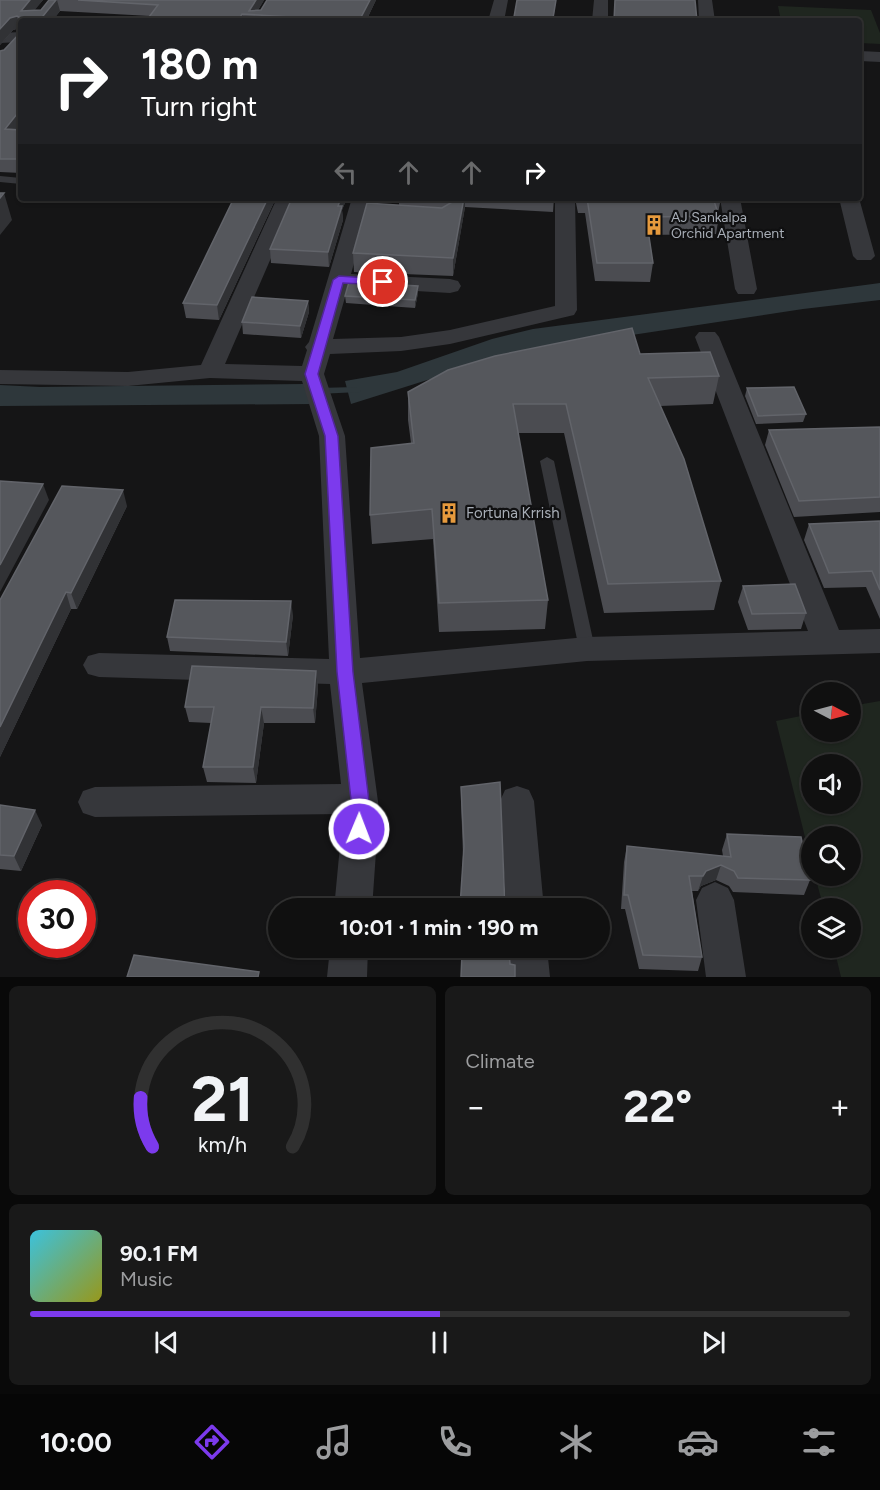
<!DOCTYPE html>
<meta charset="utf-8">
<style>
:root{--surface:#101010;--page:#191919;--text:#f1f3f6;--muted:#9c9d9f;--line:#303030;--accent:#7c3aed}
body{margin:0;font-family:Figtree,sans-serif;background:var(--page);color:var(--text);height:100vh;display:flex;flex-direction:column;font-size:22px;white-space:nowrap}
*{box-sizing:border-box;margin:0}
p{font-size:20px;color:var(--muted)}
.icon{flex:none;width:33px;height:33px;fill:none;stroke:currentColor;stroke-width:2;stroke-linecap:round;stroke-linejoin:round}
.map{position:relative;height:977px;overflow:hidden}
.drawer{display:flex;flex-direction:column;gap:9px;padding:9px;background:#090909;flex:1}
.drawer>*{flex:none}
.top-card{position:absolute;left:18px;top:18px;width:844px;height:183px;border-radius:6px;box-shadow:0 2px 4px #0004,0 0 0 2px var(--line);background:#202124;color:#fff;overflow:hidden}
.needle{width:39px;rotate:96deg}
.fabs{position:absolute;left:801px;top:682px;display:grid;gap:12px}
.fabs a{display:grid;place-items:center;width:60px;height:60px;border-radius:50%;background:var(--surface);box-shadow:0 2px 4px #0004,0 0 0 2px var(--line);font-size:30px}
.speed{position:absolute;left:18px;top:880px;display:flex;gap:12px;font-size:30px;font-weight:700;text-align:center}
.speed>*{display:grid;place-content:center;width:78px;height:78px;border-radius:50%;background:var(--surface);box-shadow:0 2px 4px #0004,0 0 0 2px var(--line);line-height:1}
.speed .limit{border:9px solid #d22;background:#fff;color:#111}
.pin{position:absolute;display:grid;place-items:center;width:51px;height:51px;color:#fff;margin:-26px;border:3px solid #fff;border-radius:50%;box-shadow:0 2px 6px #0007}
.me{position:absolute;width:66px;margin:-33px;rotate:1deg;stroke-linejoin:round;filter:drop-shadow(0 0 4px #0008)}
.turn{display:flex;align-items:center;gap:21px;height:126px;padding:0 24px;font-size:27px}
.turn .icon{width:78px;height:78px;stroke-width:2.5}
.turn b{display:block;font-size:42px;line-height:51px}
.lanes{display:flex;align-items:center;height:57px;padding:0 24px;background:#0003;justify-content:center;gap:30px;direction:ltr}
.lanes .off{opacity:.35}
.big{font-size:45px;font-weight:700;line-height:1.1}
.drawer .tile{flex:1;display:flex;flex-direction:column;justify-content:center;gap:9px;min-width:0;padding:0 21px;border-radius:9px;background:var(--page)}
.drawer .dial{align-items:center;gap:0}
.dial svg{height:156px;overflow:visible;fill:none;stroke:var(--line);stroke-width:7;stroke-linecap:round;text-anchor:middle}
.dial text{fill:var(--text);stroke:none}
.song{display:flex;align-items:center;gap:18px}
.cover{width:72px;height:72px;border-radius:9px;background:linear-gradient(135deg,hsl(190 70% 55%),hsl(60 70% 35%))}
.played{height:6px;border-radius:3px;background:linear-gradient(90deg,var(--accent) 50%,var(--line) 50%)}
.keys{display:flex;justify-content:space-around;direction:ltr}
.heat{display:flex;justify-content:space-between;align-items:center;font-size:33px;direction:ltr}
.drawer .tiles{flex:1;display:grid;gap:9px;grid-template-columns:1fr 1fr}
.tile:last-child{grid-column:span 2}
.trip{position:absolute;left:268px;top:898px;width:342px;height:60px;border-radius:30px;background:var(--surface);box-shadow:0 2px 4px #0004,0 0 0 2px var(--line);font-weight:700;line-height:60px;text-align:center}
.dock{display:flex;height:96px;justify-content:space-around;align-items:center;background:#060606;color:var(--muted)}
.dock .icon{width:42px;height:42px}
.dock .current{color:var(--accent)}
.dock b{font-size:27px;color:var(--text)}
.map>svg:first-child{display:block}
.green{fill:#1f261f;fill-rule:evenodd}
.water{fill:#2e373b}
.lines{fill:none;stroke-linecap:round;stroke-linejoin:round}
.stream{fill:#2e373b;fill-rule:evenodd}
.lane{fill:#36373b;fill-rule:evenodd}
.street{fill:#36373b;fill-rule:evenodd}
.wall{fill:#4b4c51}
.shaded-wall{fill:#313235}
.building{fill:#55575c;stroke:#62646a;stroke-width:1.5}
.route{fill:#7c3aed;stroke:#51269a;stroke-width:1.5}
.labels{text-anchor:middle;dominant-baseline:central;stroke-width:4.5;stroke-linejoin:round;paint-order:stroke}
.far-poi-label{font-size:14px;fill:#a7adb6;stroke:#101011;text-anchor:start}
.poi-label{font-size:15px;fill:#a7adb6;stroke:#101011;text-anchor:start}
</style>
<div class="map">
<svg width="880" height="977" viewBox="0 0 880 977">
<rect width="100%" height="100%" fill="#151516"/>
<path class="green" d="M778,6l93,4 9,23v11l-20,-1v-22h-79z
M880,701v276h-39l-7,-29h16v-39h-26l-9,-33h35v-39h-38l-1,24 -35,-140 35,-7 1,18h38l1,-26zM812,765h38v39h-38z"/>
<path class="water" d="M880,283v17l-77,9 -290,44 -162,51 -6,-23 52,-9 95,-33 41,-10z
M305,384l9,20 -314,2v-21l40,2z"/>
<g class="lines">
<path class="stream" d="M357,387l4,3 -1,2 -43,2 -4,-3 4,-3z"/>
<path class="lane" d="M0,176l21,2v6l-21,-2z
M547,457l7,4 41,188 -3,4 -5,2 -5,-2 -3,-4 -39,-188z"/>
<path class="street" d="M494,0h14l-4,21h-16z
M594,0h14v21h-16z
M698,0h14l3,21h-16z
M21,32v10l-21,1v-10z
M860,51l20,1v10l-20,-1z
M277,198h20l-72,166 77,2 5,-16 -2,-3 4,-5 43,-144h20l-21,76 99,5 8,2 3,5 -3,5 -8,2 -102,-6 -15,52 68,-2 49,-7 105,-24v-108h20l2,112 -3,5 -124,29 -49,7 -71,3 -6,20 21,62 15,222 227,-21 221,-6 -113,-294 4,-5h16l4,5 120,293 41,-1v24l-293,8 -225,22 17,126 -7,100h-38l9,-95 -248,3 -12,-4 -5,-11 5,-11 12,-4 246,-3 -11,-100 -231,-7 -11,-3 -5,-9 5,-9 11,-3 230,6 -10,-223 -17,-55 -92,-3 -82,8 -128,-2v-14l128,2 73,-7z
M720,198h20l17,91 -3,5h-16l-3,-5z
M839,198h20l16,58 -4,4h-14l-4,-4z
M517,786l12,4 5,11 10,108h-38l-6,-108 5,-11z
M715,882l13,6 6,12 12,77h-40l-10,-77 6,-12z
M330,948h38l-1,29h-40z
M509,948h38l3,29h-40z"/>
</g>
<path class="wall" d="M0,0h43l-9,10h7l8,-10h215l-6,10h3l6,-10h109l-10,21h-220l4,-5 -90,-5 -8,10h-31v106l-2,3h2v43l-21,-1v-121l4,-1 16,-17v-5l-7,2 -13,15z
M556,0l-3,21h-39v-4z
M234,198h42l-57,122 -33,-2 -3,-15z
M292,198h55l-5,12 1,10 -14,47 -58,-4 -1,-14z
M399,198h155l-1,14 -88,-5 -12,69 -99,-4 -1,-19 46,-48z
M575,198h146l-3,15 1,3 -3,18 -67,1 4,28 -3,19 -55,-1 -10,-68h-7z
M418,286v7l-3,15 -69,-5 -1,-7z
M308,301l1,11 -8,26 -58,-4 -1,-12z
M640,354l79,22 -6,28 -53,2 61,175 -7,29 -110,3 -40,-180h-46l30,167 -3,29 -106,3 -6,-93 -61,5 -2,-29 41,-72 -3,-23v-28z
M747,388l59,26 -3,8 -47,2 -11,-28z
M880,427v85l-86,5 -29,-72 4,-15z
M127,506l-50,103h-6l-71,148v-157z
M880,521v98l-14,-32 -42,1 -20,-48 5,-16z
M743,586l63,27 -5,16 -53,1 -10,-28z
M293,615l-5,41 -118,-5 -3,-14z
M316,671l2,16 -3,36h-51l-8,60 -49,-1 -4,-15 8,-44 -22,-1 -4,-15z
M461,787l44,122h-45l3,-54 -2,-53z
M0,805l42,20 -21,46 -21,-2z
M727,834l83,46 -6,15 -71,-3 -4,-6 -13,-6 -15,6 -3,5h-6l10,66 -4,14 -59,-2 -14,-60h-4l3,-47 3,-16 96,10 -1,-6z"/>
<path class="shaded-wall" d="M30,0h13l-17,21 -5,-10z
M56,0h1l3,11 -8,10h-13z
M256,0h8l-9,15 -6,-4z
M370,0h6l-10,21h-7z
M242,14l1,7h-5z
M17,16l3,12 -7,2 -13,15v-16l10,-11z
M21,109v18l-12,15 -4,-13z
M4,193l8,27 -12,15v-37z
M268,198h8l-57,122 -2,-15z
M341,198h6l-5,12 1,10 -14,47 -1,-15 10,-46z
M464,198h1v9l-12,69v-18z
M418,286v7l-3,15v-8z
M308,301l1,11 -8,26 -1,-12z
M43,484l6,16 -49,92v-27z
M123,490l4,16 -50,103 -6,-16z
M66,592l5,17 -71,148v-30z
M291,601l2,14 -5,41 -2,-14z
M316,671l2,16 -3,36 -2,-15z
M261,707l3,16 -8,60 -3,-16z
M35,810l7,15 -21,46 -7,-15z
M721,865l-5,15 -15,6 -3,5 5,-15 3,-5z"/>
<path class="building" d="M0,0h30l-9,11 20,-1 8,-10h7l-17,21h-18v88l-16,20 16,1v29h-21v-108l4,-1 16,-17v-15l-3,-2 -7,2 -10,11z
M78,0h178l-7,11 12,-1 6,-10h103l-11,21h-38l1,-2 -80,-5 -4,7h-92l12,-16z
M517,0h39l-3,18 -39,-1z
M615,0h80l2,21h-83z
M0,193h4l-4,5z
M234,198h34l-51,107 -34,-2z
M292,198h49l-3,8h4l-14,46 -58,-3z
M452,198h12l-11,60 -100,-5 14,-50 75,5 12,-7z
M587,198h134h-8l6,18 -73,1 7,46h-56z
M349,282l69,4 -3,14 -70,-4z
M252,297l56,4 -8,25 -58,-4z
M632,328l8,26 70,-2 9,24 -71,2 36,81 37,122 -113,3 -42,-180h-53l35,196 -109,3 -7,-94 -62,6 1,-67 43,-5 -6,-51 40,-22 47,-14z
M794,387l12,27 -48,2 -11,-28z
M880,427v70l-81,4 -30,-71z
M0,481l43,3 -43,81z
M62,486l61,4 -52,103 -5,-1 -66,135v-127z
M880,521v69l-8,-19 -43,2 -20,-49z
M795,584l11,29 -54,1 -9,-28z
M175,600l116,1 -5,41 -119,-5z
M192,666l124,5 -3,37 -52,-1 -8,60h-50l11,-60h-29z
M500,782l5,127h-30l-15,-2 4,-61 -3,-59z
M0,805l35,5 -21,46 -14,-1z
M727,834l74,3 9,43 -72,-2 -4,-7 -13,-6 -15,6 -3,5h-14l13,81 -59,-2 -15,-60h-4l3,-49 104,11z
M509,953l1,11 5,1v12h-54l1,-23z
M134,955l125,17 -1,5h-131z"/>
<path class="route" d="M339,276l44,3 6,3 -6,3 -40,-2 -25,91 20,62 15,236 17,137 -5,26 -6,2 -6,-2 -3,-6 2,-20 -15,-137 -12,-236 -20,-62 28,-94z"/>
<defs>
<g id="building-bare" transform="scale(1.62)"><path d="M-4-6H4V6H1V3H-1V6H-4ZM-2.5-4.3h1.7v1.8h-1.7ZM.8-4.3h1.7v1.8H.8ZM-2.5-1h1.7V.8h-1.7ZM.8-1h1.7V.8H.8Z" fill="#e69a3d" stroke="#101011" stroke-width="2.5" paint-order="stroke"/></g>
</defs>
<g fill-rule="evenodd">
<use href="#building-bare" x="654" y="225"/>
<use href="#building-bare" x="449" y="513"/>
</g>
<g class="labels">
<g class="far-poi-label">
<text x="671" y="217">AJ Sankalpa<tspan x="671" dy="16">Orchid Apartment</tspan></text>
</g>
<g class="poi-label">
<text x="466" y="513">Fortuna Krrish</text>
</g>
</g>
</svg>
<div class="fabs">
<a><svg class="needle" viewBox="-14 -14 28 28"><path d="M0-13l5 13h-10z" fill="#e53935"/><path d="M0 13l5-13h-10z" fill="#9c9d9f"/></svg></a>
<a><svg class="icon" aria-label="sound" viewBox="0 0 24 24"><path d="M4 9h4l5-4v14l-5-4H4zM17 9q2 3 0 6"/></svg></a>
<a><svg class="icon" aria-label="search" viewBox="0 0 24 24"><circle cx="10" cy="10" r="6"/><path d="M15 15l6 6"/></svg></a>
<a><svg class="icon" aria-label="layers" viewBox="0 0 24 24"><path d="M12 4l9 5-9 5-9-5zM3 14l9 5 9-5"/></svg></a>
</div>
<div class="speed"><div class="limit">30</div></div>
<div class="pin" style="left:383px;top:282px;background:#d93025"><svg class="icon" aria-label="arrive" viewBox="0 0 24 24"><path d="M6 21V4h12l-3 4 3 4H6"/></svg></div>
<svg class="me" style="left:359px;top:829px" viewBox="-20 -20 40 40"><circle r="17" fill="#7c3aed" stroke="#fff" stroke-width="3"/><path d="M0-11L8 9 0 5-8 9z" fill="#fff"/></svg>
<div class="trip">10:01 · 1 min · 190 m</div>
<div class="top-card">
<div class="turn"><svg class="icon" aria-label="right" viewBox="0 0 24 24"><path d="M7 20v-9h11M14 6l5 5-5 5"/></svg><div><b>180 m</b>Turn right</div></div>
<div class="lanes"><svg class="icon off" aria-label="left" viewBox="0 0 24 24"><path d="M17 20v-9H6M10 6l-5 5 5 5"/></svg><svg class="icon off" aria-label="ahead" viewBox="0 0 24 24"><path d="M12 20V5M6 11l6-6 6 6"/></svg><svg class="icon off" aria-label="ahead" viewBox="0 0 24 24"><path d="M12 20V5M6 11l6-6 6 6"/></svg><svg class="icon" aria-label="right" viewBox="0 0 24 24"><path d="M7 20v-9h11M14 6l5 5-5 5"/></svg></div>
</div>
</div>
<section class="drawer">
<div class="tiles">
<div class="tile dial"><svg viewBox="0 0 100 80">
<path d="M14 69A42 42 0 1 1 86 69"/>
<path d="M14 69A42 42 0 0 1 8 44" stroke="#7c3aed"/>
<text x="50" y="56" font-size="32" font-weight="700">21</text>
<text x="50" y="72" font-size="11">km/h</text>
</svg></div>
<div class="tile"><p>Climate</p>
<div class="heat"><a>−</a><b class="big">22°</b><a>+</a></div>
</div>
<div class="tile">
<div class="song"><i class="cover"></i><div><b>90.1 FM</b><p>Music</p></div></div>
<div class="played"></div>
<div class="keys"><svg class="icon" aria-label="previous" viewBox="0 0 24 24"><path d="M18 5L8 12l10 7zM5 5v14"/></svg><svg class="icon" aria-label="pause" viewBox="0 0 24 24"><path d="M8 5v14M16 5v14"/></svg><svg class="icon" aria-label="next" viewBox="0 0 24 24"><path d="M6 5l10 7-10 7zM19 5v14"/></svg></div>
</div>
</div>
</section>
<nav class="dock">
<b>10:00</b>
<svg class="icon current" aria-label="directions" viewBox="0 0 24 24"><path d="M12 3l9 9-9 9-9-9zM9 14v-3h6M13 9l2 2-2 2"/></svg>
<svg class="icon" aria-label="music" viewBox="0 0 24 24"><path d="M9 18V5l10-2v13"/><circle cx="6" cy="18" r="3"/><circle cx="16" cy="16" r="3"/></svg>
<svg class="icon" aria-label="phone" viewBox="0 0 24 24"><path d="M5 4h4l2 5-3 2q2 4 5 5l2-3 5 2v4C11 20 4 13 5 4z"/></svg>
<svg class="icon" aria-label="climate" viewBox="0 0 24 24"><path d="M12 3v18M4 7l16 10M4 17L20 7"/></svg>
<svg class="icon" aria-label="car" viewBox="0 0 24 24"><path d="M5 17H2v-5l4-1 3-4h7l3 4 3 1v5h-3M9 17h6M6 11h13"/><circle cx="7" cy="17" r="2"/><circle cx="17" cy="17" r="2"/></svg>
<svg class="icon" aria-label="filters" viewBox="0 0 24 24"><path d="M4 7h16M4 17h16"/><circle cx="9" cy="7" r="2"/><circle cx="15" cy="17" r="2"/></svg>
</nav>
